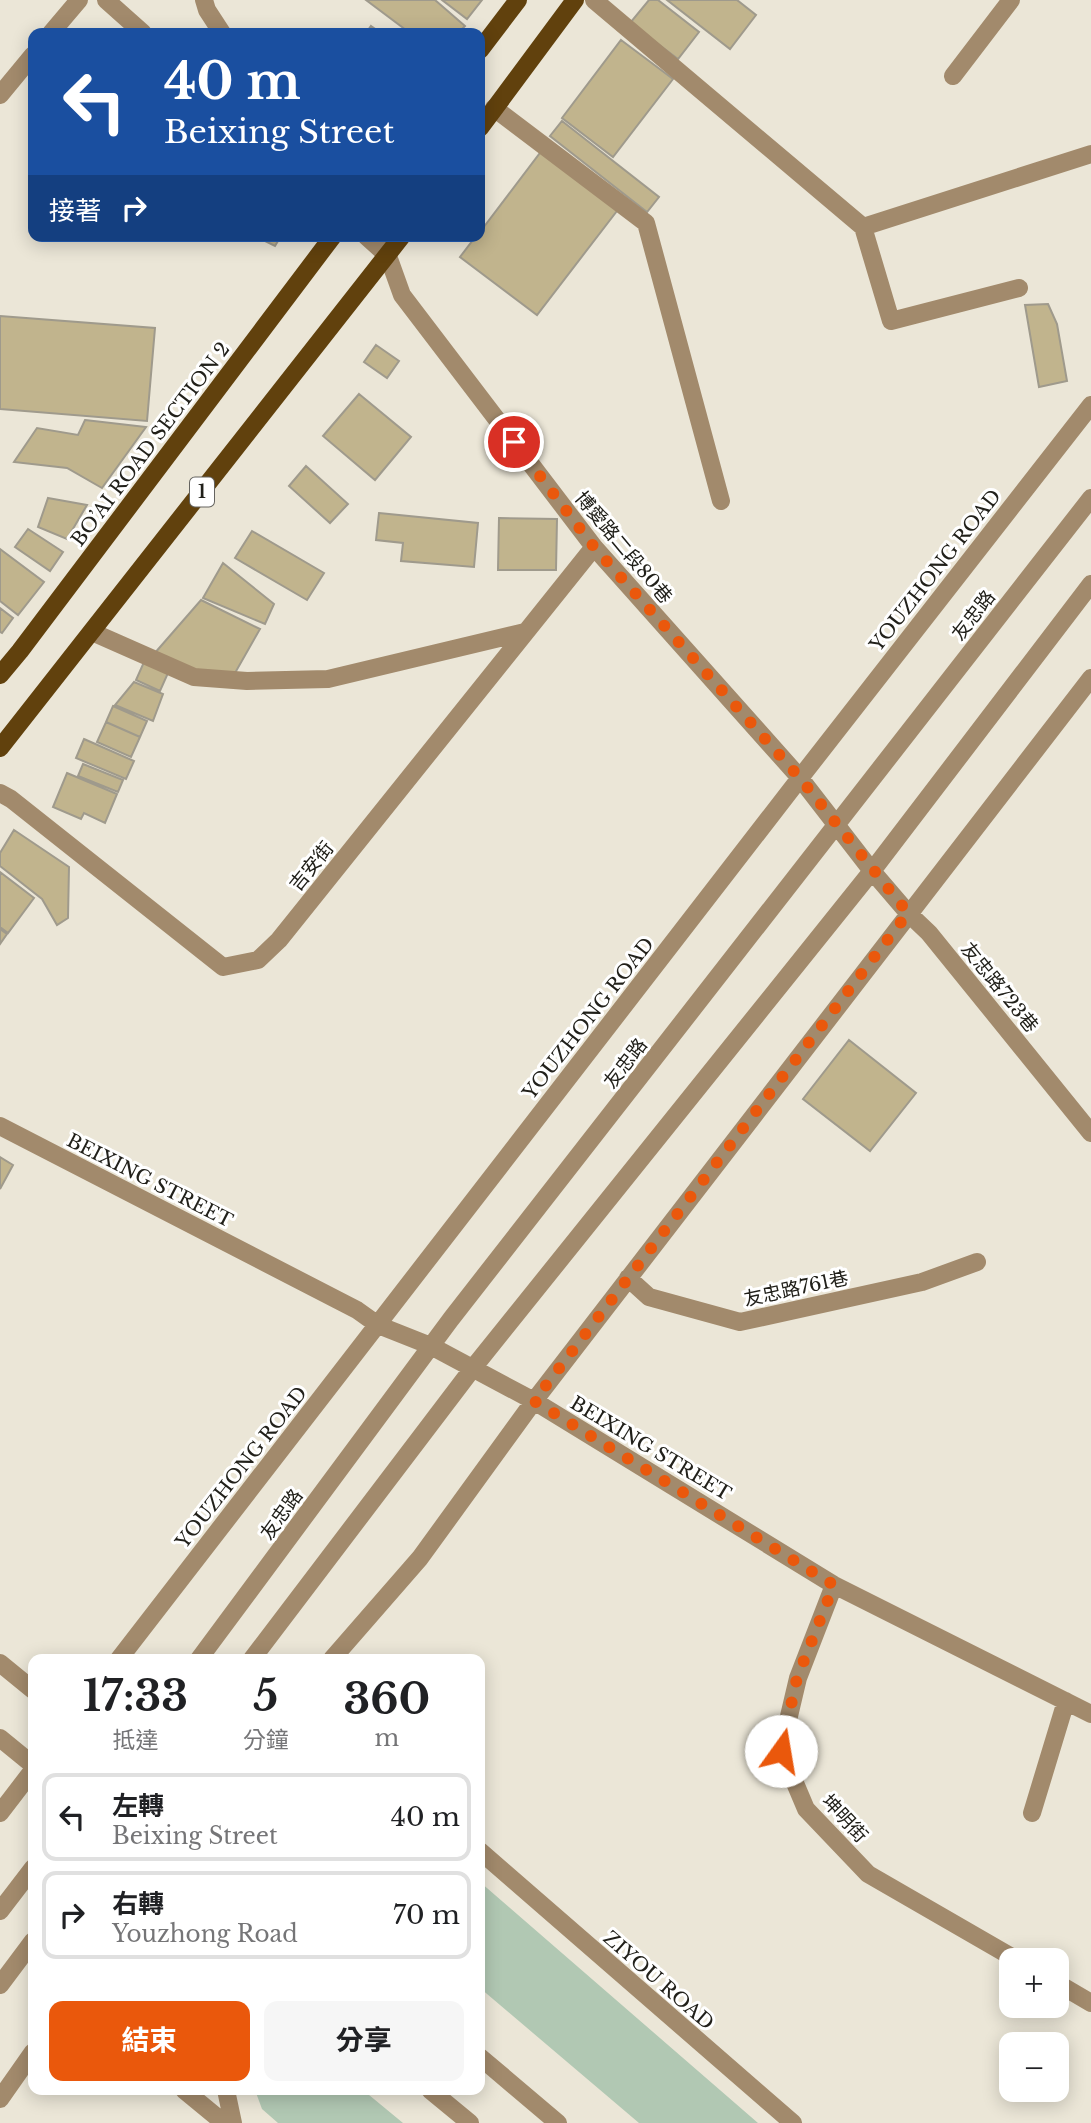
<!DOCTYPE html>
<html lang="zh-TW">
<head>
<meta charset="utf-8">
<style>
	:root { --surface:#fff; --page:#f6f6f6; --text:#202124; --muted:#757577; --line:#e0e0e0; --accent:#ea580c }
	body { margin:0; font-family:"Libre Baskerville","Noto Sans TC",serif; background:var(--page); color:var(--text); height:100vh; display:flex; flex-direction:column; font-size:26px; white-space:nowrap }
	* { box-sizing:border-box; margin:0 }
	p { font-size:23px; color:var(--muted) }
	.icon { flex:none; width:38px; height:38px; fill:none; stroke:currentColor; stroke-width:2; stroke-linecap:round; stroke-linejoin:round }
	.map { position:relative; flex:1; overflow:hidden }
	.drawer { position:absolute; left:28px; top:1654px; width:457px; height:441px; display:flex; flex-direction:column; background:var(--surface); border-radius:14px; box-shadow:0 4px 18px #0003 }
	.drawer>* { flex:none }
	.top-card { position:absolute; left:28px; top:28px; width:457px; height:214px; border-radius:14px; box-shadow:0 4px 18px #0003; background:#1a4fa0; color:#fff; overflow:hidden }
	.tools { position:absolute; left:999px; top:1948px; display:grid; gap:14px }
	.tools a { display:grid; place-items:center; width:70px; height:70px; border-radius:14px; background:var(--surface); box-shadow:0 4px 18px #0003; font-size:35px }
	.pin { position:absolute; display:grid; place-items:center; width:60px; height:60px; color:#fff; margin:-30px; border:4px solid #fff; border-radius:50%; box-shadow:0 2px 7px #0007 }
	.me { position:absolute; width:77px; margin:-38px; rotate:13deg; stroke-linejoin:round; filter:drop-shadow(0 0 5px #0008) }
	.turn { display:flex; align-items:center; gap:24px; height:147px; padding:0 21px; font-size:32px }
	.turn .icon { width:91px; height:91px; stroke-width:2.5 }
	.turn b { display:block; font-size:49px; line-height:60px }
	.then { display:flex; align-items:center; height:66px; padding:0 21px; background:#0003; gap:14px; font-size:26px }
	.eta { display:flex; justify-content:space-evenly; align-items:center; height:119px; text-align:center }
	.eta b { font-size:42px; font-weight:700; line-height:49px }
	.action { display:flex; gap:14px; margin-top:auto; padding:14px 21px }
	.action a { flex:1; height:80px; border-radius:14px; background:var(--accent); color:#fff; font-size:28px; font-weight:700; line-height:80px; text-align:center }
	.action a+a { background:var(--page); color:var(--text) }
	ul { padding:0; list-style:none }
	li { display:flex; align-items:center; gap:21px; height:88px; margin:0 14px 10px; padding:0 7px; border:4px solid var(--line); border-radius:14px }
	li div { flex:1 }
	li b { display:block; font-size:26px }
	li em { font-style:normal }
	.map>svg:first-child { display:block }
	.green { fill:#b1c8b3 }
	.building { fill:#c1b48d; stroke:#9f9a8c; stroke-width:2 }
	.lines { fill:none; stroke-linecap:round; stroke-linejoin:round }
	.minor { stroke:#a28a6c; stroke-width:18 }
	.major { stroke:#61410d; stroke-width:18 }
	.route { stroke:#ea580c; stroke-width:12; stroke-dasharray:0 21.6 }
	.labels { text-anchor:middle; stroke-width:6; stroke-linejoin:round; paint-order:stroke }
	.shield { fill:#fff; stroke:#64635f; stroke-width:2 }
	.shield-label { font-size:18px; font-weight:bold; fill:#21201a }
	.street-label { font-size:19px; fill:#21201a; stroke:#fff }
</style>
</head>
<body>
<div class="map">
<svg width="1091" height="2123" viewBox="0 0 1091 2123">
	<rect width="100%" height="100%" fill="#ebe6d7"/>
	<path class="green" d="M480,1882L758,2123H639L480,1988Z
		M255,2090H363L403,2123H278L262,2109Z"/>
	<path class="building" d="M366,0H435L465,26L458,33H410Z
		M442,0H482L467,19Z
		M649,0H658L699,32L678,59L630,23Z
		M667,0H737L756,15L730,49Z
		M371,26L381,33H366Z
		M621,40L673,79L613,157L562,118Z
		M562,121L659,197L647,212L550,136Z
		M543,149L620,207L537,315L460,257L476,236H480V232Z
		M255,236H281L275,246Z
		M1048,304L1057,324L1067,381L1039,387L1025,305Z
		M0,316L155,328L147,421L0,409Z
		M376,345L399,361L387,378L364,362Z
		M359,394L411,437L375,480L323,436Z
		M85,420L146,427L102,488L67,468L14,462L37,428L78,435Z
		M306,466L348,504L330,523L289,486Z
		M48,498L87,505L67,539L38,527Z
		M379,513L478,523L474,567L401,561L403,543L376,540Z
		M499,518L557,519L556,570H498Z
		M28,529L63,552L50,571L15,547Z
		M252,531L324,573L307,600L235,558Z
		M0,549L44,582L18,615L0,601Z
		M223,563L274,604L265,624L203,598Z
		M201,600L260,629L235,673L187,669L154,654Z
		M0,608L13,618L2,633L0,632Z
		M144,662L168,673L160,691L136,680Z
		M134,682L163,694L153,721L115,705Z
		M113,706L147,721L140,737L106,722Z
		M106,722L140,737L131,757L97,742Z
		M84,739L134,761L126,779L76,758Z
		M83,764L123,780L118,792L78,776Z
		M67,773L117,794L105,823L84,813L81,819L53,807Z
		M14,830L69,867L68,918L57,925L42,899L0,866V853Z
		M0,872L34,898L8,933L0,927Z
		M0,929L7,934L0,944Z
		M849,1040L916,1093L870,1151L803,1099Z
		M0,1157L13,1165L0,1189Z"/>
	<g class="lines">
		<path class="minor" d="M106,0L143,33
			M204,0L207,10L222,33
			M594,0L863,227L1091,154
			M51,33L79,0
			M953,76L1011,0
			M0,95L33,55
			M494,108L646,223L721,501
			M863,227L891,321L1019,288
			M366,236L388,256L402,295L594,547L800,778L872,871L908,913L929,933L1091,1133
			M92,632L194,677L247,681L328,679L525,632
			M0,793L11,799L223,967L258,960L279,940L594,547
			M0,1126L357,1310L378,1325L431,1346L534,1401L834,1585L1091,1714
			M628,1278L649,1297L740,1322L922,1282L977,1262
			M834,1585L798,1678L781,1750L806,1809L868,1874L1017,1960
			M119,1659L800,778L1091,405
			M199,1659L451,1319L1091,498
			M252,1659L473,1368L872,871L1091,584
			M332,1659L420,1558L534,1401L1091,678
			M0,1663L33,1690
			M0,1738L33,1765
			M0,1813L33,1770
			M1032,1813L1066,1701
			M480,1851L793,2123
			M0,1911L33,1868
			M1057,1983L1091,2003
			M0,1985L33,1941
			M480,2057L558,2123
			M184,2090L224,2123
			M226,2090L233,2123
			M430,2090L470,2123
			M0,2099L33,2052"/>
		<path class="major" d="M480,50L518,0
			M480,128L575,0
			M0,675L20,651L333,236
			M0,748L402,236"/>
	</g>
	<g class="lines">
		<path class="route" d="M514,442L594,547L800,778L908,913L534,1401L834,1585L797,1678L781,1751"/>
	</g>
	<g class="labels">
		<rect class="shield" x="190" y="477.5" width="24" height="29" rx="5"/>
		<g class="shield-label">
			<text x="202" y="498">1</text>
		</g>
		<g class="street-label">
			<text transform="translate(150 444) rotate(-53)" y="7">BO’AI ROAD SECTION 2</text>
			<text transform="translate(624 547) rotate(50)" y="7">博愛路二段80巷</text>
			<text transform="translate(935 570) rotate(-52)" y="7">YOUZHONG ROAD</text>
			<text transform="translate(973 615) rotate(-52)" y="7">友忠路</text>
			<text transform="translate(311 866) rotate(-51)" y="7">吉安街</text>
			<text transform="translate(1000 987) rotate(51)" y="7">友忠路723巷</text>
			<text transform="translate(588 1018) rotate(-52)" y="7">YOUZHONG ROAD</text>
			<text transform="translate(625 1063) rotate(-52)" y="7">友忠路</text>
			<text transform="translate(150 1180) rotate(27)" y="7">BEIXING STREET</text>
			<text transform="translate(796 1288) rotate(-12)" y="7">友忠路761巷</text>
			<text transform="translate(651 1448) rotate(31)" y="7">BEIXING STREET</text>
			<text transform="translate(241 1467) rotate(-52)" y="7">YOUZHONG ROAD</text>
			<text transform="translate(281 1514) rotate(-54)" y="7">友忠路</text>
			<text transform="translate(845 1818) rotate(47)" y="7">坤明街</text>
			<text transform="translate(659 1980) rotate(41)" y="7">ZIYOU ROAD</text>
		</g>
	</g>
</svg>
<div class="tools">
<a>+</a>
<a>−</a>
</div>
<div class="pin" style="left:514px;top:442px;background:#d93025"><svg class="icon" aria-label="arrive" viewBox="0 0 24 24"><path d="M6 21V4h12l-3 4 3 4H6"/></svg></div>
<svg class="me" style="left:781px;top:1751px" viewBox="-20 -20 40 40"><circle r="19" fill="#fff"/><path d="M0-13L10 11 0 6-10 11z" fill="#ea580c"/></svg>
<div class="top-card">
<div class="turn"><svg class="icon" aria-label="left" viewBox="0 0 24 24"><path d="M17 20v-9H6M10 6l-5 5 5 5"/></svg><div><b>40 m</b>Beixing Street</div></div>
<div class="then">接著<svg class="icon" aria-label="right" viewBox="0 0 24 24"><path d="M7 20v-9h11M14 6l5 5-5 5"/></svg></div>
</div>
<section class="drawer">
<div class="eta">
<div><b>17:33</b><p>抵達</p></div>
<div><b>5</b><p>分鐘</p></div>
<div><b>360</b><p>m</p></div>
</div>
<ul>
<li><svg class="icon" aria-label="left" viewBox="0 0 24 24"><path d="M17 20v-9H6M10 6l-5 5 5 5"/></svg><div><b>左轉</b><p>Beixing Street</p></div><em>40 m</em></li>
<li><svg class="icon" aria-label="right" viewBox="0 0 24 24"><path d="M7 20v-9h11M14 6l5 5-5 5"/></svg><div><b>右轉</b><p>Youzhong Road</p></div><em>70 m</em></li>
</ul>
<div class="action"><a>結束</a><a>分享</a></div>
</section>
</div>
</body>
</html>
